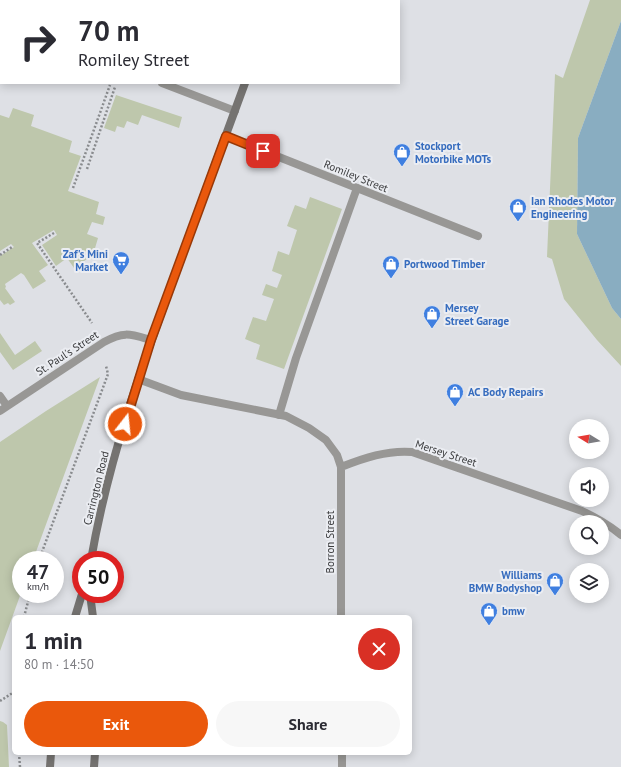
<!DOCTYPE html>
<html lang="en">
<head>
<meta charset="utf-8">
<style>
	:root { --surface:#fff; --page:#f7f7f7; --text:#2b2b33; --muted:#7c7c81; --accent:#ea580c }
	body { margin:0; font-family:"PT Sans",sans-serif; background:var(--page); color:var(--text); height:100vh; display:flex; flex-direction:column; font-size:15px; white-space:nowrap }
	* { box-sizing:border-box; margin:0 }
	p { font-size:13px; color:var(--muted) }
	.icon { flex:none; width:22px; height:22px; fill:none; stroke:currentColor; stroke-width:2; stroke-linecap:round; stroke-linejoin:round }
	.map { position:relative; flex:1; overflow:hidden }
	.drawer { position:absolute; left:12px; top:615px; width:400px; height:140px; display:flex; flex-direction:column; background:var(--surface); border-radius:6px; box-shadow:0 2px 10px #0003 }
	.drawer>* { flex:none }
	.top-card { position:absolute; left:0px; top:0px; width:400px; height:84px; box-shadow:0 2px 10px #0003; background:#fff; color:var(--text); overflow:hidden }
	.needle { width:26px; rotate:281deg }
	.fabs { position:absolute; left:569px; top:419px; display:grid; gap:8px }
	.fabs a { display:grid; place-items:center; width:40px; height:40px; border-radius:50%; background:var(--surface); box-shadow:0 2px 10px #0003; font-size:20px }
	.speed { position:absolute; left:12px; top:551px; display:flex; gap:8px; font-size:20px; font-weight:700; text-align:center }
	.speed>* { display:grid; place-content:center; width:52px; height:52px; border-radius:50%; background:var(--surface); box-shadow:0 2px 10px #0003; line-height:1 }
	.speed small { font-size:10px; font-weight:400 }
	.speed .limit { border:6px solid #d22; background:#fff; color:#111 }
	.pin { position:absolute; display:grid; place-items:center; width:34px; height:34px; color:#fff; margin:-17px; border-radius:8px; box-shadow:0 2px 6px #0006 }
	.me { position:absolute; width:44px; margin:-22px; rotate:16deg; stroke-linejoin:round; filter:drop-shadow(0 0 3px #0008) }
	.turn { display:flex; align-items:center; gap:14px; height:84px; padding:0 12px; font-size:18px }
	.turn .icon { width:52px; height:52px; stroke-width:2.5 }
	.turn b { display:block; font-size:28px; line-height:34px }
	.round { display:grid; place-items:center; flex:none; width:42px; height:42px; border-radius:21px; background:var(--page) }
	.overview { display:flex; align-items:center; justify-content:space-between; height:68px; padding:0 12px }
	h1 { font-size:24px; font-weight:700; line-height:30px }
	.cta { display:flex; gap:8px; margin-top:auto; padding:8px 12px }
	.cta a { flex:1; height:46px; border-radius:24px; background:var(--accent); color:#fff; font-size:16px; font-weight:700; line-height:46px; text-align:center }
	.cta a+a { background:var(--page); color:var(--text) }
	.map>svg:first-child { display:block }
	.green { fill:#bec7ac }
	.water { fill:#89adc1 }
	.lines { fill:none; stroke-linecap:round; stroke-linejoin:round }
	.path { stroke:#898b8e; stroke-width:2.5; stroke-dasharray:2 2; stroke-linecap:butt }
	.service { stroke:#989795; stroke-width:8 }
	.minor { stroke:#989795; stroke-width:8 }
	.secondary { stroke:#757371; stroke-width:8 }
	.route-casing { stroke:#983908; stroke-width:10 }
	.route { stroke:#ea580c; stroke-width:7 }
	.labels { text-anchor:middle; stroke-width:4; stroke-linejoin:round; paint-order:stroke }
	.shop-label { font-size:11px; font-weight:bold; fill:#366cbe; stroke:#ebedf2; text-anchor:start }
	.street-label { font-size:11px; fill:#3a3b3d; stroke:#ebedf2 }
</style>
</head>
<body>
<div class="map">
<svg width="621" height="767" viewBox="0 0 621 767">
	<rect width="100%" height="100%" fill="#dee0e5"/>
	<path class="green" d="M590,0H621V21L578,138L577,234L612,308L621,319V366L597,340L564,299L552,259L547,257L555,74L563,78Z
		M116,95L182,117L179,128L142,115L138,125L127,121L124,128L117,126L115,132L104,128Z
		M13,108L34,115L31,126L72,141L69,152L81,156L68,191L99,202L96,214L105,217L103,225L92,222L87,234L98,238L93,255L74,268L67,258L56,266L42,245L57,235L54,230L32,243L48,265L39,271L46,281L33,289L24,275L21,273L5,284L6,287L5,288L15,302L10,305L8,303L4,305L0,300V256L14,247L11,244L0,251V115L9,118Z
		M310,197L342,209L284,369L256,359L260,345L245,339L253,317L266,321L274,299L262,295L266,284L277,288L282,275L272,271L278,251L289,255L297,230L287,226L295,205L306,209Z
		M0,333L15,355L35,341L42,351L13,370L0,352Z
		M100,377L33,560H21V593L0,651V442L46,411Z
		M0,721L3,722L7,725L9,767H0Z"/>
	<path class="water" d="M621,21V319L612,308L577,234L578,138Z"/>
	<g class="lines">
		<path class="path" d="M199,0L202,1
			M0,60L1,59
			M87,169L115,87
			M73,188L110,85
			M54,233L37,243L92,323
			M0,255L12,247
			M39,560L108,374L106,366
			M24,617L30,594
			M0,701L14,692
			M19,753L20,767"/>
		<path class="service" d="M279,415L296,358L357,188"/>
		<path class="minor" d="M8,0V1
			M162,83L235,111
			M226,136L478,236
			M138,379L181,395L286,416L309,428L326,440L337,455L341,467V617
			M0,396L7,406
			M0,411L104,342C124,331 130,334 151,340
			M341,467C364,458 387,450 412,452L582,511C597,518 609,525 621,535
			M342,753V767"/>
		<path class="secondary" d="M275,1V0
			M91,560C108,461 142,365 177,270C199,208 222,145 245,83
			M90,594L93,617
			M75,617L82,594
			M50,767L51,753
			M94,767L95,753"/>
	</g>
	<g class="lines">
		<g class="route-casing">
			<path id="route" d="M125,424L151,340L226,136L263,151"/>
		</g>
		<use href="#route" class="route"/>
	</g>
	<defs>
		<g id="shop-pin" transform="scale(0.9)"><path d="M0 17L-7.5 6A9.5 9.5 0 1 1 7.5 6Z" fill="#3f7fe0" stroke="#ebedf2"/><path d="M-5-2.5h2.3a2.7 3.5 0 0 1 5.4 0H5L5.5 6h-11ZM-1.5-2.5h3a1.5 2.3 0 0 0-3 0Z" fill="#fff"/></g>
		<g id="supermarket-pin" transform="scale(0.9)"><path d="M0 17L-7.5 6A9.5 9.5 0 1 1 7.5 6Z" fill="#3f7fe0" stroke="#ebedf2"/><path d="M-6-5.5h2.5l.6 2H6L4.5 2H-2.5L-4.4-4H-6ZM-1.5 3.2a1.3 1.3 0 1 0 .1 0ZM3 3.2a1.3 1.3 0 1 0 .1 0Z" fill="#fff"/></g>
	</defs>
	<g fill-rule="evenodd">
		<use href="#shop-pin" x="402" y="152"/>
		<use href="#shop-pin" x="518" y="207"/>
		<use href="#supermarket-pin" x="121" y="260"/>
		<use href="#shop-pin" x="391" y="264"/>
		<use href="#shop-pin" x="432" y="314"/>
		<use href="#shop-pin" x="455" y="392"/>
		<use href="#shop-pin" x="555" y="581"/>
		<use href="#shop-pin" x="489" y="611"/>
	</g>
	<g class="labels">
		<g class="shop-label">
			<text x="415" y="150">Stockport<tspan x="415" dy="13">Motorbike MOTs</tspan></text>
			<text x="531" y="205">Ian Rhodes Motor<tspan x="531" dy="13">Engineering</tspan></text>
			<text x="108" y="258" text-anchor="end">Zaf's Mini<tspan x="108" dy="13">Market</tspan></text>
			<text x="404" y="268">Portwood Timber</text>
			<text x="445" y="312">Mersey<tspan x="445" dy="13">Street Garage</tspan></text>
			<text x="468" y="396">AC Body Repairs</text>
			<text x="542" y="579" text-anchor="end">Williams<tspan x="542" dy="13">BMW Bodyshop</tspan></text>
			<text x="502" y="615">bmw</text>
		</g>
		<g class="street-label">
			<text transform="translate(356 176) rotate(22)" y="4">Romiley Street</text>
			<text transform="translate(67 353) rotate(-33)" y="4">St. Paul's Street</text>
			<text transform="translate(446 453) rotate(18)" y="4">Mersey Street</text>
			<text transform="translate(96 488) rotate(-76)" y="4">Carrington Road</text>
			<text transform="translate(330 542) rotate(-90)" y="4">Borron Street</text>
		</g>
	</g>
</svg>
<div class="fabs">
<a><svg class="needle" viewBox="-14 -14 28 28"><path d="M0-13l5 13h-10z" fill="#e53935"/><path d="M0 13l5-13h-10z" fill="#7c7c81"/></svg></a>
<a><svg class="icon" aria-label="sound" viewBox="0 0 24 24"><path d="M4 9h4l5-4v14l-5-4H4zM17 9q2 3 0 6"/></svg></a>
<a><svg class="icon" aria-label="search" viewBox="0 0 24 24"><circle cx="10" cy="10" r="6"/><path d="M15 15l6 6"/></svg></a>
<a><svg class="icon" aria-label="layers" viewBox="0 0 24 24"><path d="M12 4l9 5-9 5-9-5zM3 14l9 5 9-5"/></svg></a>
</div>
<div class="speed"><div>47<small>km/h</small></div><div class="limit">50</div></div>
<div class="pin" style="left:263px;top:151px;background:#d93025"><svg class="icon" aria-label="arrive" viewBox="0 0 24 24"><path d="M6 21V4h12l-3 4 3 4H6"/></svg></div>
<svg class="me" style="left:125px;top:424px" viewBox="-20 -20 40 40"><circle r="17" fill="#ea580c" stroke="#fff" stroke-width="3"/><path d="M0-11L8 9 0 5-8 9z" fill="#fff"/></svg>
<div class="top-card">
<div class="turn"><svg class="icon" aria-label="right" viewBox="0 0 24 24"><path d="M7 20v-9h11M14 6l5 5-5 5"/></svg><div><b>70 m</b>Romiley Street</div></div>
</div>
<section class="drawer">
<div class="overview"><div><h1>1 min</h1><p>80 m · 14:50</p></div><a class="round" style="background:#d93025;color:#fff"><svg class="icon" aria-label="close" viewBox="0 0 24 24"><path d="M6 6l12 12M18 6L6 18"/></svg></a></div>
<div class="cta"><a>Exit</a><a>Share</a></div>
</section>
</div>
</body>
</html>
